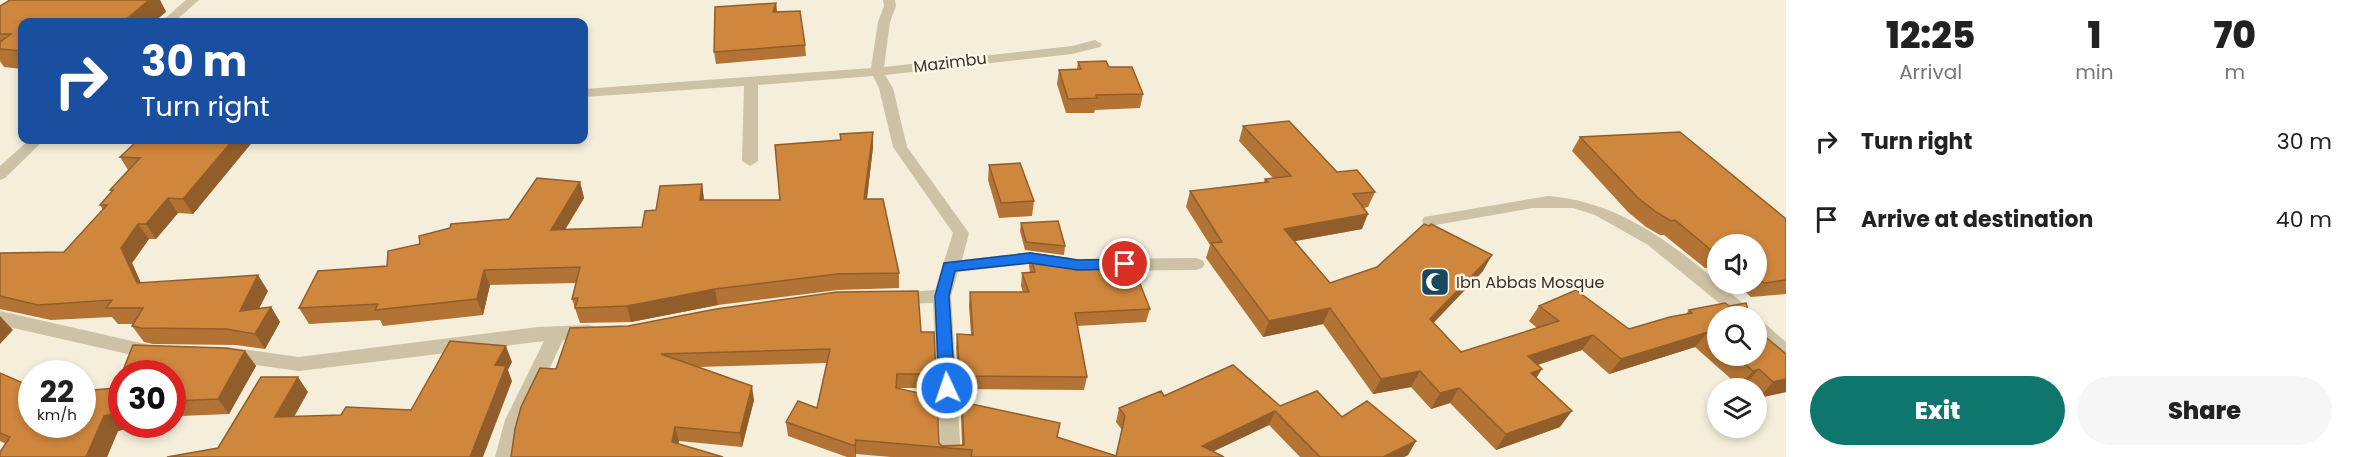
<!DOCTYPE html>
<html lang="en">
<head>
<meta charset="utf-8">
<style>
	:root { --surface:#fff; --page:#f6f6f6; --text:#222; --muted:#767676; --accent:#0f766e }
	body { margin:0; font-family:Poppins,sans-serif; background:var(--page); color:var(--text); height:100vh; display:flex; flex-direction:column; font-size:22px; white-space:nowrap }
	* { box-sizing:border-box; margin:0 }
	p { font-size:20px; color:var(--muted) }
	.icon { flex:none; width:33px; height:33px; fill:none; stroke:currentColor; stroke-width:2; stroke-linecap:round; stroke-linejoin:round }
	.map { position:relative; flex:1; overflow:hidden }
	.sheet { display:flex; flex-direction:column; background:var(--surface); width:570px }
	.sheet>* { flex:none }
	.guide { position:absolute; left:18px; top:18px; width:570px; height:126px; border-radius:12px; box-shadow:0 3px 9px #0003; background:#1a4fa0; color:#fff; overflow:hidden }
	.buttons { position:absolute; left:1707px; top:234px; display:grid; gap:12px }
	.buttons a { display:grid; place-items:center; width:60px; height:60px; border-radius:50%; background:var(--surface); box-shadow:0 3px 9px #0003; font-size:30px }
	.speed { position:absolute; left:18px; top:360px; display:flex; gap:12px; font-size:30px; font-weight:700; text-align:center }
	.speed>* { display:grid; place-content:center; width:78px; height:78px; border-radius:50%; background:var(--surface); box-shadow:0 3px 9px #0003; line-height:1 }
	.speed small { font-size:15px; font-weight:400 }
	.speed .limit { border:9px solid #d22; background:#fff; color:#111 }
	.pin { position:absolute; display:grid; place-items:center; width:51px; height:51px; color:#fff; margin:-26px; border:3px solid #fff; border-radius:50%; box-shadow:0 2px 6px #0007 }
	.me { position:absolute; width:66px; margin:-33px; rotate:357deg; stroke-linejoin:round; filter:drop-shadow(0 0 4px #0008) }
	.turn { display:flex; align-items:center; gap:21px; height:126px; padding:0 24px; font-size:27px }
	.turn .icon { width:78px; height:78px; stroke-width:2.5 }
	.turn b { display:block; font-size:42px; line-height:51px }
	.eta { display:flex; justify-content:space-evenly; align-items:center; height:102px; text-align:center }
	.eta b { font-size:36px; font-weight:800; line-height:42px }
	.action { display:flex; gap:12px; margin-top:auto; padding:12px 24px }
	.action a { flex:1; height:69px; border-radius:36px; background:var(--accent); color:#fff; font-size:24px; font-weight:800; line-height:69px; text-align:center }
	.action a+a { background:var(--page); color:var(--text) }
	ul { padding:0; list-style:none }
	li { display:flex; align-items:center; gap:18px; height:78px; padding:0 24px }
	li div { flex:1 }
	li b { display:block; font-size:22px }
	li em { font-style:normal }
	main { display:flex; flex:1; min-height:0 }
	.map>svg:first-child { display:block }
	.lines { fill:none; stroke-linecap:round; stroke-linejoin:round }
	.minor { fill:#cdc2a5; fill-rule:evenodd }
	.wall { fill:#b27334 }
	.shaded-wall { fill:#915e2b }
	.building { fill:#cf863d; stroke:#915e2b; stroke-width:1.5 }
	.route { fill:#1a73e8; stroke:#114b97; stroke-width:1.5 }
	.labels { text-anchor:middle; stroke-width:5; stroke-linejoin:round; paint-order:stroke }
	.street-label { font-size:16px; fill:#383127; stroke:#fbf7e7 }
	.poi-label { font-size:16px; fill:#383127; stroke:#fbf7e7; text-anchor:start }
</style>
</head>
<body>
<main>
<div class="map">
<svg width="1786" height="457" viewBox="0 0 1786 457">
	<rect width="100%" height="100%" fill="#f4eeda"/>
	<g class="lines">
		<path class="minor" d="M186,0H199L174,22H161Z
			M883,0H895L896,6L890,22L884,67L1072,46L1095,40L1102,44L1100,47L1072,54L885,75L893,88L907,147L969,233L962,260L1030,252L1078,259L1196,258L1202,260L1205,264L1202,268L1196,270L1078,271L1030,264L958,272L951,296L961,457H941L933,303L897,304L891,303L888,298L891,293L935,290L953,233L893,147L879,88L873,76L758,85V161L750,166L742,161L744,86L584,97V89L871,68L878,22L884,6Z
			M29,140H44L5,178L0,180V166Z
			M1548,196C1631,202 1693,261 1752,311L1755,316H1735L1648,245L1595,215L1573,208H1533L1430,226L1424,225L1422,221L1424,217L1430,216Z
			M0,311L154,346L161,348L163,353L161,358L154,360L0,325Z
			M1756,319L1762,321L1786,342V360L1779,358L1756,337Z
			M589,325L596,327L598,332L596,337L563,340L525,420L515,457H495L505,420L544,341L299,371L228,361L221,359L219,354L221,349L228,347L299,357L538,327Z"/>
	</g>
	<path class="wall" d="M10,0H160L166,12L22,22V69L4,67L0,61V6Z
		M776,3L777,12L805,45L806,56L716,64L714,52Z
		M1078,62L1109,67L1143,94L1140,108L1095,110L1094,113H1066L1057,84L1059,70L1077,69Z
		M1243,126L1337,172L1375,192L1368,207L1364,208L1362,229L1295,241L1330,283L1483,271L1433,323L1461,352L1537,328L1529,321L1539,306L1629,329L1686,314L1689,310L1718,316V356H1756L1786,354V392L1759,398L1756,395V388H1749L1745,385L1739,386L1695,347L1609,374L1582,350L1538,365L1537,378L1560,427L1496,450L1450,403L1431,409L1411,387L1373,394L1323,324L1263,337L1206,258L1210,245L1186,207L1190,191L1264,182L1265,179L1273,178L1239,141Z
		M1580,137L1786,219V294L1751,297L1736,284H1756V244H1718V267L1705,268L1664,235H1660L1646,227L1628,212L1572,151Z
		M254,140L193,214L178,213L156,239H149L132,263L141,283L268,291L259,308L271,307L280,322L265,349L236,345L153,344L144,342L132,326L133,324H118L112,317L51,320L0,309V253L64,252L103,210L100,205L112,192L110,190L128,170L120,157Z
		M873,147L867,199L899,273V288L838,290L718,305L631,322L580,323L572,299L576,283L490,285L483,315L383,326L380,320L309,324L299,308L387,266L420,244L509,219L580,182L584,198L565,229L642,227L656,210L702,184L704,200H780Z
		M989,165L1034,201L1032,216L999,218L988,180Z
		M1021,223L1065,246L1064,255L1025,250L1020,231Z
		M1030,253L1072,262L1081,269L1150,309L1146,322L1077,326L1087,377L1084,390L959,389L956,347L957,334L971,335L969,305L970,292H1023L1021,286L1022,273L1030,272L1029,266Z
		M570,328L921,332L936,374L935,388H897L942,446L962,445L961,416L962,402L1057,437L1116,456L1122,430L1116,422L1119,408L1164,396L1280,406L1342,417L1416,441L1408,455L1404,457H1300L1269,425L1213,451L1224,457H891L856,454V457H847L788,436L786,422L817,408L827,363L698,367L754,400L742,447L679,441L678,444L511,457L556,369Z
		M133,345L225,348L245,351L256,366L229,414L180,416L172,418V374H122V424H145L118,431L107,457H0V452L6,444L0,441V373L32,387V424H82V391L116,388Z"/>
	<path class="shaded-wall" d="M149,0H160L166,12L154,22H123Z
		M776,3L777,14L773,12Z
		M873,132V147L865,214L864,199Z
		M233,140H254L193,214L183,199Z
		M580,182L584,198L556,245L551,230Z
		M702,184L704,200H700Z
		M168,198L178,213L156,239L146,224Z
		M1368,214L1362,229L1279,244L1284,229Z
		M138,224L149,239L132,263L148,299L137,283L121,248Z
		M1492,255L1483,271L1422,335L1430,319Z
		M484,270L490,285L483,315L477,299Z
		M258,275L268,291L250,326L240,311Z
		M715,289L718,305L631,322L627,306Z
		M271,307L280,322L265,349L255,334Z
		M1330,308L1323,324L1263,337L1269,321Z
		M0,316L13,330L0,344Z
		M1708,332L1695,347L1609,374L1621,359Z
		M1593,335L1582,350L1518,371L1528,356Z
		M506,346L512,362L508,370L512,381L483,457H470L495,365Z
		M245,351L256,366L229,414L218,399Z
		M1542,369L1532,385L1531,373Z
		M1759,369L1745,385L1739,386L1753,371Z
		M1420,371L1411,387L1373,394L1381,379Z
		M298,377L308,392L285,433L275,417Z
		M1786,379V392L1759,398L1773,382Z
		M752,386L754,400L742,447L740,433Z
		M1459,388L1450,403L1431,409L1440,393Z
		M172,407L180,416L172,418Z
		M1275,411L1269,425L1202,457V446Z
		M1572,411L1560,427L1496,450L1506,434Z
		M122,412V424H145L118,431L107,457H86L104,416Z
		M675,427L679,441L676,456L672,442Z
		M856,440V454L855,457V446Z
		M1416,441L1408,455L1404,457H1383Z"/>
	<path class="building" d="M10,0H149L123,22H22V51L0,49V42L11,34H0V6Z
		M776,3L773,12L800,11L805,45L714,52L715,7Z
		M1106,61L1109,67H1132L1143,94L1096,95L1097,98L1068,99L1059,70L1081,69L1078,62Z
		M1289,121L1337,172L1357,170L1375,192L1353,194L1368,214L1284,229L1330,283L1377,267L1424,224L1429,226L1431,224L1492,255L1430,319L1461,352L1559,321L1539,306L1576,290L1629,329L1670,317L1692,313L1689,310L1725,303L1729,306L1746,303L1750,316H1718V340L1708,332L1621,359L1593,335L1528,356L1542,369L1531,373L1572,411L1506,434L1459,388L1440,393L1420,371L1381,379L1330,308L1269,321L1211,243L1222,242L1190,191L1268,182L1265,179L1291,176L1243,126Z
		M873,132L864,199H883L899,273L837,274L715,289L627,306L575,308L578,298L572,299L580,267L484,270L477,299L375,310L378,304L299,308L318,271L387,266L388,251L420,244L419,236L450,228L451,224L509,219L537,178L580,182L551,230L642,227L645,211L656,210L660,186L702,184L700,200H780L775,145L841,140L840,134Z
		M1680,132L1786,219V280L1764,283L1756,276V244H1718V253L1716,254L1675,220L1671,221L1656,212L1638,198L1580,137Z
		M138,140H233L183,199L168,198L146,224H138L121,248L137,283L258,275L240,311L271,307L255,334L226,329L141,328L132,326L143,308H106L112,300L38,305L0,296V253L64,252L107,205H100L113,190H110L140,158L120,157Z
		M1020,163L1034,201L1001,203L989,165Z
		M1058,221L1065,246L1026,242L1021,223Z
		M1030,253L1071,259L1072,262H1079L1081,269L1133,266L1150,309L1075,313L1087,377L960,376L957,334L973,335L970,292H1029L1022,273L1035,272Z
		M918,291L921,332H934L936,374H897L896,388L937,397L939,443L942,446L964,445L962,402L1060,423L1057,437L1116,456L1125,416L1119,408L1161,391L1164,396L1233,365L1280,406L1317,391L1342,417L1367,401L1416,441L1383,457H1320L1275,411L1202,446L1224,457H971L972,450L856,440L855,446L786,422L798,401L817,408L830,349L661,354L752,386L740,433L675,427L672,442L723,457H511L515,429L521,407L540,368L556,369L570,328L628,326L716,309L837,292Z
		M1756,329L1786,354V379L1773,382L1759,369L1753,371L1736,356H1756Z
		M450,341L506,346L495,365L506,366L470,457H167L218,448L261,377H298L275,417L341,415L346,407L411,410Z
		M133,345L225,348L245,351L218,399L172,401V374H122V412L104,416L86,457H0V452L10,437L0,433V373L32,387V424H82V391L116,388Z"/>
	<path class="route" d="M1030,253L1078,260L1125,259L1132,264L1125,269L1078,270L1030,263L955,271L949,296L955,388L953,393L947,394L941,393L939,388L935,296L944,263Z"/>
	<defs>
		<g id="mosque-square" transform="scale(1.5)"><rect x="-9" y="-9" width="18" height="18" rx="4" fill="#19475d" stroke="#fbf7e7"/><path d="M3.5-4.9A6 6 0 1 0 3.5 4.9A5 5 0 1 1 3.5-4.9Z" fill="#fff"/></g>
	</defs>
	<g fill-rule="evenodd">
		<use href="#mosque-square" x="1435" y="282"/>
	</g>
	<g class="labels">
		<g class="street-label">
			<text transform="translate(950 62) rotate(-7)" y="6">Mazimbu</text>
		</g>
		<g class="poi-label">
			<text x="1456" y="288">Ibn Abbas Mosque</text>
		</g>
	</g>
</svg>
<div class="buttons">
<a><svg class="icon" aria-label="sound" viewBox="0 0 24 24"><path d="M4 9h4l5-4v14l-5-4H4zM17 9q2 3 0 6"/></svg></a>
<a><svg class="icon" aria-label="search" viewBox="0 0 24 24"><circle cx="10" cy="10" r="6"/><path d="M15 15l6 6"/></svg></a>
<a><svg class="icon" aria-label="layers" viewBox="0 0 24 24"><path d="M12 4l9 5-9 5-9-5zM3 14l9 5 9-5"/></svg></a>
</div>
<div class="speed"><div>22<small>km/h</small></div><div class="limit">30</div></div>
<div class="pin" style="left:1125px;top:264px;background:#d93025"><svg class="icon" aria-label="arrive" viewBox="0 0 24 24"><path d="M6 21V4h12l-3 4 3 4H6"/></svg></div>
<svg class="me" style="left:947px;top:388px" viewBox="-20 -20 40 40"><circle r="17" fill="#1a73e8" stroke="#fff" stroke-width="3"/><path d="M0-11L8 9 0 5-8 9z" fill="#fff"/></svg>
<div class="guide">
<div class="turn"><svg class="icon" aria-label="right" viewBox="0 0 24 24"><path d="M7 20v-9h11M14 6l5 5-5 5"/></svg><div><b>30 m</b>Turn right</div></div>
</div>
</div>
<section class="sheet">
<div class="eta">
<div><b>12:25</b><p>Arrival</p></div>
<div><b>1</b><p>min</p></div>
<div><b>70</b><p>m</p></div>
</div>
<ul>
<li><svg class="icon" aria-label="right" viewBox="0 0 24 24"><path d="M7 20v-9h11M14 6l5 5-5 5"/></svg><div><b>Turn right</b></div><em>30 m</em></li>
<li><svg class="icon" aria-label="arrive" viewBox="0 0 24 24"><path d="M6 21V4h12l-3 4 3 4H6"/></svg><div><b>Arrive at destination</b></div><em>40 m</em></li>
</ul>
<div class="action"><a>Exit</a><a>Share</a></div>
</section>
</main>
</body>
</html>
